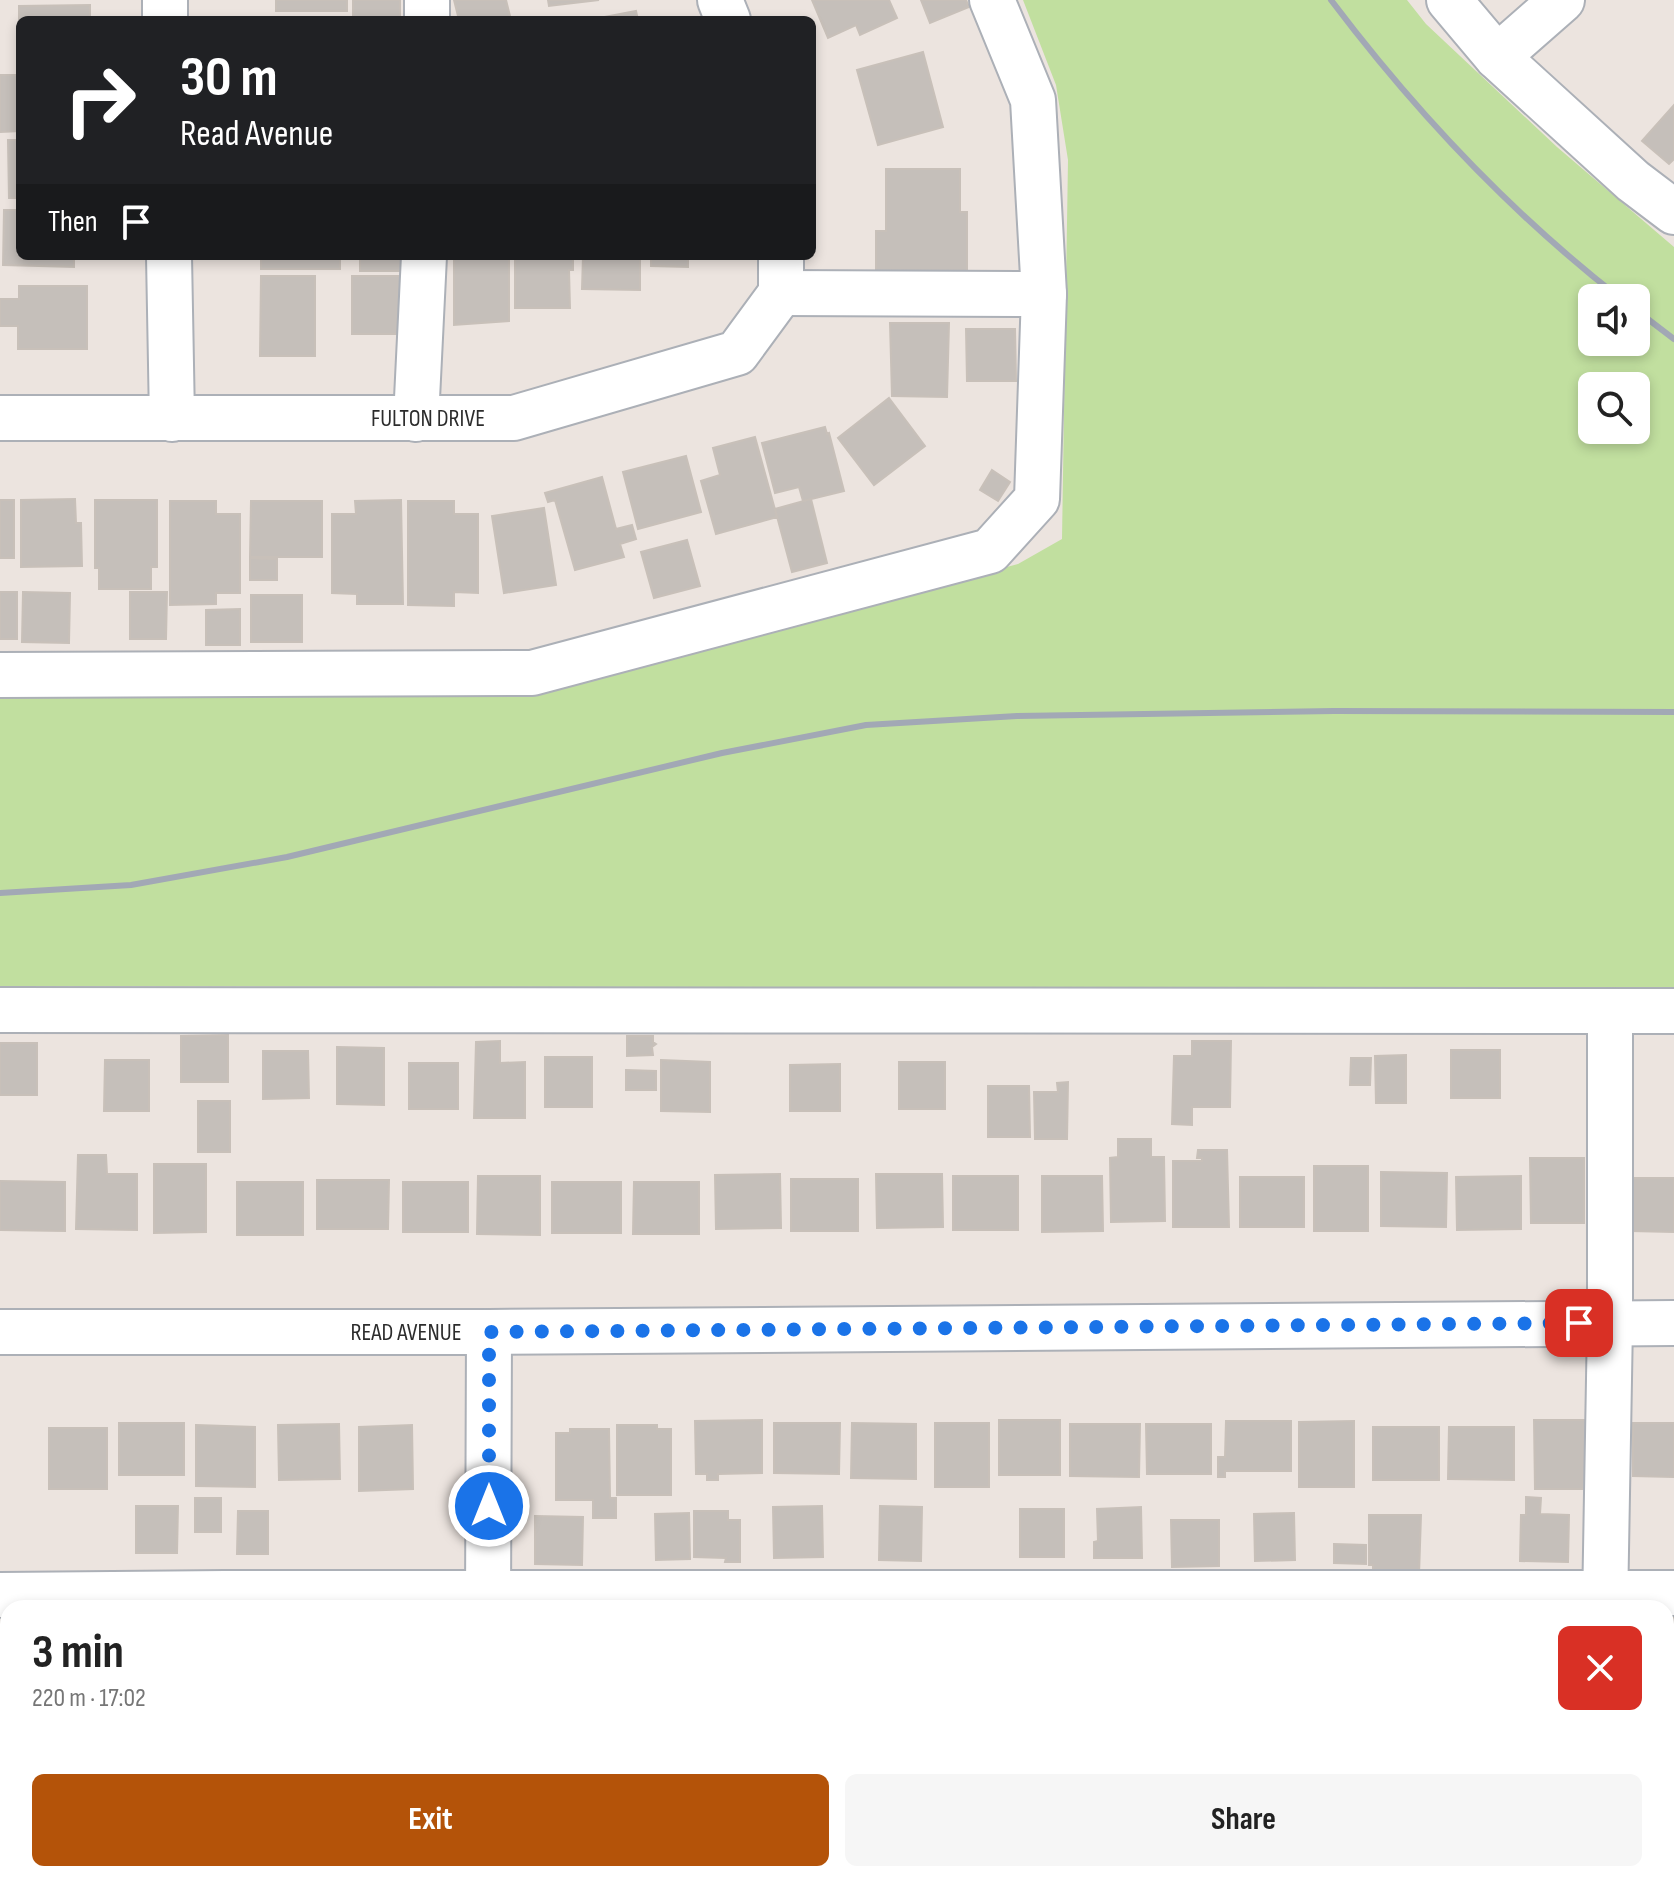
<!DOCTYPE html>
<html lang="en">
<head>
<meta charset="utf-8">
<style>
	:root { --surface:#fff; --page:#f6f6f6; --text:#222; --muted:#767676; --accent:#b45309 }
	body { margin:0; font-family:"Sofia Sans Condensed",sans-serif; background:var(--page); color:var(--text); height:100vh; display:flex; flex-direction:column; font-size:30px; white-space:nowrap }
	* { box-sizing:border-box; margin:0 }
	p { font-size:26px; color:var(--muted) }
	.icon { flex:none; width:44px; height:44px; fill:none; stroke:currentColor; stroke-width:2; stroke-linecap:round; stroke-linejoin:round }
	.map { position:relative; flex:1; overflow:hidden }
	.side { position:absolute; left:0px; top:1600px; width:1674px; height:282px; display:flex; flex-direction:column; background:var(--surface); border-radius:24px 24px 0 0; box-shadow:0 4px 12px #0003 }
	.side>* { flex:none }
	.hud { position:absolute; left:16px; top:16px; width:800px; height:244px; border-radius:12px; box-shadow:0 4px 12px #0003; background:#202124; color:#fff; overflow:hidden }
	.tools { position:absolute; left:1578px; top:284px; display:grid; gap:16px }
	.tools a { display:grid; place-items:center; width:72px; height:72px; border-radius:12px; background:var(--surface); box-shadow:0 4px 12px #0003; font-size:40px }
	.pin { position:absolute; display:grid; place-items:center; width:68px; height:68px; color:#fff; margin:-34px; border-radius:16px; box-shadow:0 4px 12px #0006 }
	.me { position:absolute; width:88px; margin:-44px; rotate:0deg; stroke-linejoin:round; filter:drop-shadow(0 0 6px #0008) }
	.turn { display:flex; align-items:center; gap:28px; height:168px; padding:0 32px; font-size:36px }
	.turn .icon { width:104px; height:104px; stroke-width:2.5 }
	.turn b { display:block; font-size:56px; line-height:68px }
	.then { display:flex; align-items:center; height:76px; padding:0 32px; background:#0003; gap:16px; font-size:30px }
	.round { display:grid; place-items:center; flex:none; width:84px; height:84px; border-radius:12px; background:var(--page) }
	.summary { display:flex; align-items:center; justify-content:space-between; height:136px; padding:0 32px }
	h1 { font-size:48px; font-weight:700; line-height:60px }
	.action { display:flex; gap:16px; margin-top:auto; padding:16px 32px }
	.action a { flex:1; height:92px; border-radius:12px; background:var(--accent); color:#fff; font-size:32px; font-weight:700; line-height:92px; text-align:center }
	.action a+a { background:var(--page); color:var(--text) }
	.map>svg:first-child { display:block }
	.green { fill:#c1df9f; fill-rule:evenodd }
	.building { fill:#c5bfba; stroke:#c8c0b9; stroke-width:2 }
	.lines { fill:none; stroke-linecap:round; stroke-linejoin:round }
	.minor-casing { stroke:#acb0b7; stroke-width:48 }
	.minor { stroke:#fff; stroke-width:44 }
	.rail { stroke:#a2a8b5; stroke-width:6 }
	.route { stroke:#1a73e8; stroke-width:14; stroke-dasharray:0 25.2 }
	.labels { text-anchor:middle; stroke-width:6; stroke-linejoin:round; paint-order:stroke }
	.street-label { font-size:24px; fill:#2c2c2c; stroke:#fff }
</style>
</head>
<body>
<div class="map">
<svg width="1674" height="1881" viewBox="0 0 1674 1881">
	<rect width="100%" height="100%" fill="#ece4df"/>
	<path class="green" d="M1023,0H1407L1426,24L1557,147L1674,247V989L0,986V693L557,688L1018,564L1062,539L1068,160L1056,85ZM1592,298H1636V342H1592ZM1592,386H1636V430H1592Z"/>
	<path class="building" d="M276,0H347V11H276Z
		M353,0H400V17H353Z
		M454,0H506L511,20H459Z
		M548,0H599L549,6Z
		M812,0H889L897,18L860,35L856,25L828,38Z
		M921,0H966L969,7L930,23Z
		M90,5V20H20L19,63V6Z
		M636,11L638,20H589Z
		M923,52L943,127L878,145L857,70Z
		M0,75H20V131L0,132Z
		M1674,105V159L1669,164L1642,141Z
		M8,140H20V198H9Z
		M886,169H960V212H967V271H876V231H886Z
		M4,210H20V256H74V267L3,265Z
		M261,256H340V269H261Z
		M360,256H402L401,271H360Z
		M454,256H509V321L454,325Z
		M515,256H573V270H569L570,308H515Z
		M583,256H640V290L582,289Z
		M651,256H688V267L651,266Z
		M261,276H315V356H260Z
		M352,276H407L406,334H352Z
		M19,286H87V349H18V326H0V299H19Z
		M890,323H949L947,397L892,396Z
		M966,329H1015L1016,381H967Z
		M889,398L925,446L874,485L838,438Z
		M825,427L827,434L829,433L844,491L803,501L799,487L775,493L762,443Z
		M755,437L777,517L716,534L701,481L720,475L713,448Z
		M686,456L701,512L638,529L623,472Z
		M992,470L1010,482L998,501L980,490Z
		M602,477L616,529L632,525L636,539L620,544L624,557L575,570L555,500L548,502L545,493Z
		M75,499L76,523H81L82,566L21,567V500Z
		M811,499L827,563L792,572L775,509Z
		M0,500H14V558H0Z
		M95,500H157V567H151V589H99V568H95Z
		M401,500L403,604H357V594L332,593V514H356L355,501Z
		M170,501H216V514H240V593H216V604L170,605Z
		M251,501H322V557H250Z
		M408,501H454V514H478V593L454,592V606L408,605Z
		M544,508L556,585L504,593L492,516Z
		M687,540L700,586L654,598L641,552Z
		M250,558L277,559V580H250Z
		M0,592H17V639H0Z
		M23,592L70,593L69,643L22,642Z
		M130,592H167L166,639H130Z
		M251,595H302V642H251Z
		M240,609V645H206V610Z
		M228,1035V1082H181V1036Z
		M627,1036H653V1042L656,1044L652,1047L653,1055L627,1056Z
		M500,1041V1063L525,1062V1118H474L476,1042Z
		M1192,1041H1231L1230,1107H1192V1125L1172,1124L1174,1056H1192Z
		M0,1043H37V1095H0Z
		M337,1047L384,1048V1105L337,1104Z
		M1451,1050H1500V1098H1451Z
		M263,1051H308L309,1098L263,1099Z
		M1406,1055V1103H1376L1375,1056Z
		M545,1057H592V1107H545Z
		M1351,1058H1371L1370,1085H1350Z
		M105,1060H149V1111H104Z
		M661,1060L710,1062V1112L661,1111Z
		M899,1062H945V1109H899Z
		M409,1063H458V1109H409Z
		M840,1064V1111H790V1065Z
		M626,1070L656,1071V1090H626Z
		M1068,1082L1067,1139H1035L1034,1092H1058L1057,1083Z
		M988,1086H1029L1030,1137H988Z
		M198,1101H230V1152H198Z
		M1118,1139H1151V1157H1164L1165,1221L1111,1222L1110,1158L1118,1157Z
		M1198,1150H1227L1229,1227H1173V1161H1202V1158H1197Z
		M78,1155H106L107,1174H137V1230L76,1229Z
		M1530,1158H1584V1223H1531Z
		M154,1164H206V1232L154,1233Z
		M1314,1166H1368V1231H1314Z
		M1381,1172L1447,1173L1446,1227L1381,1226Z
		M780,1174L781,1228L716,1229L715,1175Z
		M876,1174H942L943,1227L877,1228Z
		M478,1176H540V1235L477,1234Z
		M953,1176H1018V1230H953Z
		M1042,1176H1102L1103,1231L1042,1232Z
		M1521,1176V1229L1457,1230L1456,1177Z
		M1240,1177H1304V1227H1240Z
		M1630,1178H1674V1232L1631,1231Z
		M791,1179H858V1231H791Z
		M317,1180H389L388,1229H317Z
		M0,1181L65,1182V1231L0,1230Z
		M237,1182H303V1235H237Z
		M403,1182H468V1232H403Z
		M552,1182H621V1233H552Z
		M634,1182H699V1234H633Z
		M762,1420V1473L718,1474V1480H707V1474H696L695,1421Z
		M999,1420H1060V1475H999Z
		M1534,1420H1588L1589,1489H1535Z
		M1226,1421H1291V1471H1225V1477H1218V1457H1225Z
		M1354,1421V1487H1299V1422Z
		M119,1423H184V1475H119Z
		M774,1423H840L839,1474L774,1473Z
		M852,1423L916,1424V1479L851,1478Z
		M935,1423H989V1487H935Z
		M1633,1423H1674V1477L1633,1476Z
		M339,1424L340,1479L279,1480L278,1425Z
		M1070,1424H1140L1139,1477L1070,1476Z
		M1146,1424H1211V1474H1147Z
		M196,1425L255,1427V1487L196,1486Z
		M412,1425L413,1489L359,1491V1427Z
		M617,1425H657V1429H671V1495H617Z
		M1373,1427H1439V1480H1373Z
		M1449,1427H1514V1480L1448,1479Z
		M49,1428H107V1489H49Z
		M570,1429H609L610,1498H616V1518H593V1500H556V1433H570Z
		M1526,1497L1541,1498L1540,1514L1569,1515L1568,1562L1520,1561L1521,1515H1526Z
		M195,1498H221V1532H195Z
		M136,1506H178L177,1553H136Z
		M822,1506L823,1557L774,1558L773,1507Z
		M880,1506L922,1507L921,1561L879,1560Z
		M1141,1507L1142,1558H1094V1542L1098,1541L1097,1509Z
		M1020,1509H1064V1557H1020Z
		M238,1511H268V1554H237Z
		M694,1511H728V1520H740V1562H725L726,1558L694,1557Z
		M689,1513L690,1559L656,1560L655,1514Z
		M1294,1513L1295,1560L1255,1561L1254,1514Z
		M1369,1515H1421L1419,1575H1373V1565H1369Z
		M535,1516L583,1517L582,1565L535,1564Z
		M1171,1520H1219V1566L1172,1567Z
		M1334,1544L1366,1545V1564L1334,1563Z
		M1674,1604V1652H1666V1608Z
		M1666,1698H1674V1753H1666Z
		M65,1874H117V1876H65Z
		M132,1874H179V1881H132Z
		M309,1874H392V1881H309Z
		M584,1874H645L644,1881H584Z
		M760,1874H809V1881H760Z
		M821,1874H895V1881H821Z"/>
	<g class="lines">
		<g class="minor-casing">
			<g id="minor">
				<path d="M165,0V20"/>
				<path d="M427,0V20"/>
				<path d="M720,0L728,20"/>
				<path d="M1449,0L1497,57L1633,181L1674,212"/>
				<path d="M1497,57L1562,0"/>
				<path d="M169,256L172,419"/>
				<path d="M781,293L1044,294"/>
				<path id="s1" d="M0,418H514L737,353L781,293V256"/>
				<path d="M416,419L424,256"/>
				<path d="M0,675L532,673L990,551L1037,499L1044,294L1033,100L992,0"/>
				<path d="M0,1010L1674,1011"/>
				<path id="s2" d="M0,1332H489L1674,1323"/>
				<path d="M0,1595L225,1593H1674"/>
				<path d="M488,1608L489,1332"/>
				<path d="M1605,1608L1610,1322V1011"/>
				<path d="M1666,1846H1674"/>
				<path d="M745,1874V1881"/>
				<path d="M1603,1874V1881"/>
				<path d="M224,1881V1874"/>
				<path d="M487,1881V1874"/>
				<path d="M995,1881V1874"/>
			</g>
		</g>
		<use href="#minor" class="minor"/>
		<path class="rail" d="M1331,0C1414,110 1511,213 1620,298
			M1636,310L1674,339
			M0,893L131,885L287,857L722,753L866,725L1017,716L1334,711L1674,712"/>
	</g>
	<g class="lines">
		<path class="route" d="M489,1506V1332L1579,1323"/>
	</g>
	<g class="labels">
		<g class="street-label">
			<text dy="8" stroke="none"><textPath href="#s1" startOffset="428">FULTON DRIVE</textPath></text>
			<text dy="8" stroke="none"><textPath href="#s2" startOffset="406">READ AVENUE</textPath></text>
		</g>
	</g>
</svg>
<div class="tools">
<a><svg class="icon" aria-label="sound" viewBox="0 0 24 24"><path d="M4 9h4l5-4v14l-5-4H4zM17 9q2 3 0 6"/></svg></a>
<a><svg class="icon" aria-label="search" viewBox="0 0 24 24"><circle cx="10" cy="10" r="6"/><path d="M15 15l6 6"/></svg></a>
</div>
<div class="pin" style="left:1579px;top:1323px;background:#d93025"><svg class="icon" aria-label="arrive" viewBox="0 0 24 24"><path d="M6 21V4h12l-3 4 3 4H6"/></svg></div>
<svg class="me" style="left:489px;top:1506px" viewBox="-20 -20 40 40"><circle r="17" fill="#1a73e8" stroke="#fff" stroke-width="3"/><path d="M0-11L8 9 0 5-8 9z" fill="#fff"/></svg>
<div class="hud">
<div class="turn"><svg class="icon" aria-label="right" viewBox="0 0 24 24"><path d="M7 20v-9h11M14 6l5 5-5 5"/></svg><div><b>30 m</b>Read Avenue</div></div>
<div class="then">Then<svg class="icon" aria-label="arrive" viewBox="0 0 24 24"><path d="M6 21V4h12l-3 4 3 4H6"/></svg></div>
</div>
<section class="side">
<div class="summary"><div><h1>3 min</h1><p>220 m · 17:02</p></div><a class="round" style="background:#d93025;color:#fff"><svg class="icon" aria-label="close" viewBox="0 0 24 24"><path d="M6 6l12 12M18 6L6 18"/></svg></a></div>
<div class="action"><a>Exit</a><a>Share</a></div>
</section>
</div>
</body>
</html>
